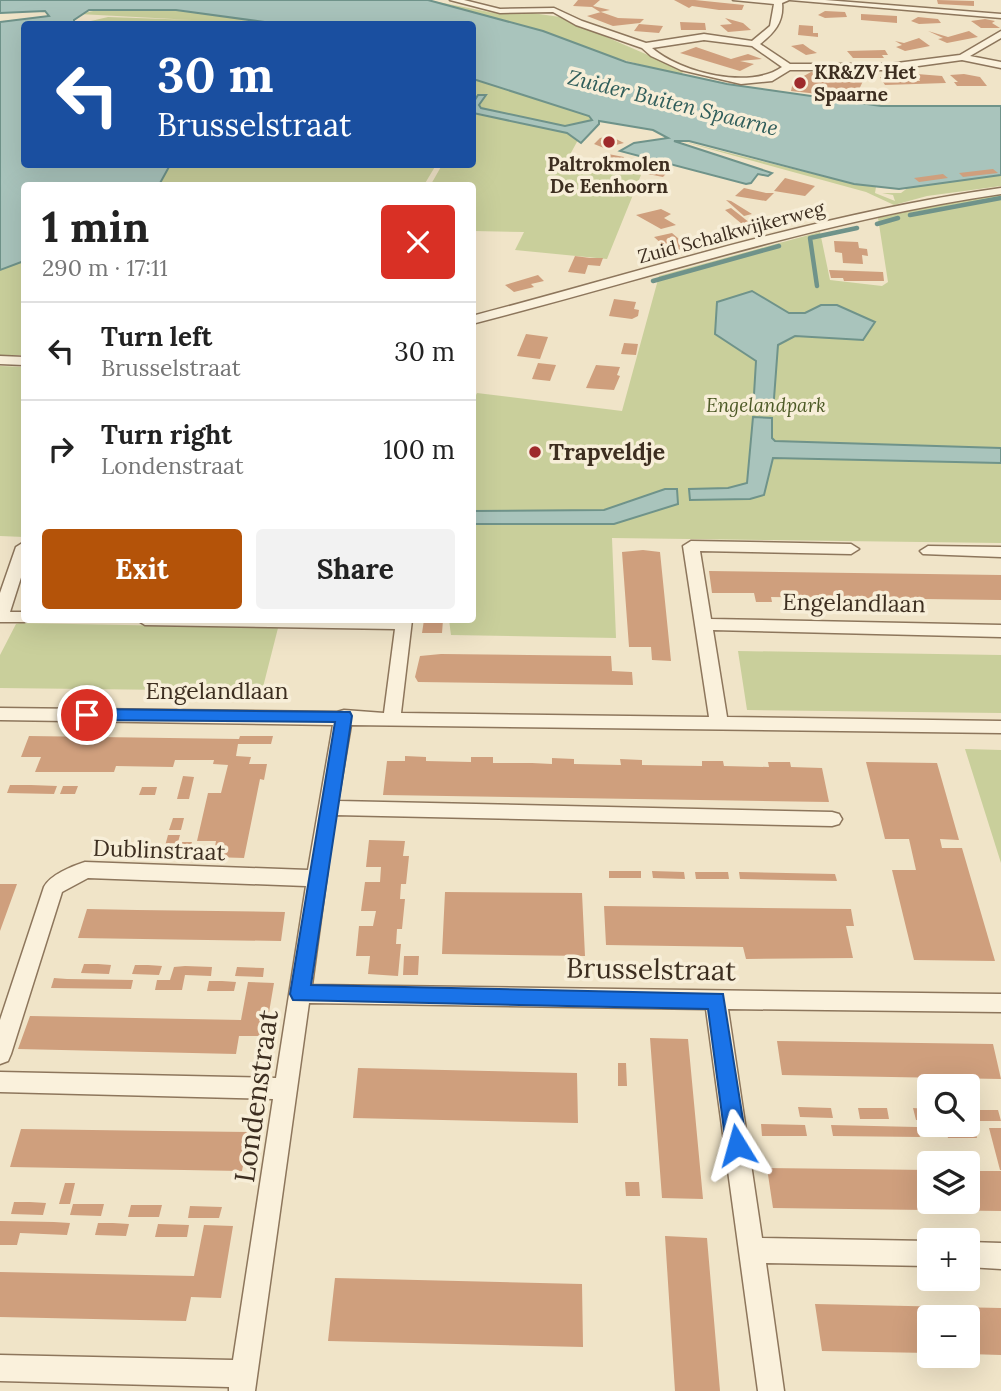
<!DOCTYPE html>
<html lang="en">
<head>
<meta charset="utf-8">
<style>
	:root { --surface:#fff; --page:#f2f2f2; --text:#222; --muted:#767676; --line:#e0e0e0; --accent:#b45309 }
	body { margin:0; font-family:Lora,serif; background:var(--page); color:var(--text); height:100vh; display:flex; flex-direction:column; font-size:26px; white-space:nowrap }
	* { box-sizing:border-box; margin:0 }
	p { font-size:23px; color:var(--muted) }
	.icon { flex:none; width:38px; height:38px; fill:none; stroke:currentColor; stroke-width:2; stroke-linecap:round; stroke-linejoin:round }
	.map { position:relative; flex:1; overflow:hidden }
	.drawer { position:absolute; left:21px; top:182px; width:455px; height:441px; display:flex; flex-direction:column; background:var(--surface); border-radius:7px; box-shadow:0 7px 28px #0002 }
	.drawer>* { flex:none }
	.banner { position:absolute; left:21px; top:21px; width:455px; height:147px; border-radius:7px; box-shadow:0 7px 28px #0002; background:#1a4fa0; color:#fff; overflow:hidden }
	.buttons { position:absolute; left:917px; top:1074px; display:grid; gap:14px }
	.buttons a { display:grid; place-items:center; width:63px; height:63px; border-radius:7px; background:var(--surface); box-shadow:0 7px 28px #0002; font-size:35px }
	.pin { position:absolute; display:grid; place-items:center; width:60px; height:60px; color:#fff; margin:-30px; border:4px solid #fff; border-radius:50%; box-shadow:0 2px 7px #0007 }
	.me { position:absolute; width:77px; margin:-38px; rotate:352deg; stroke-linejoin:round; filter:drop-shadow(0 0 5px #0008) }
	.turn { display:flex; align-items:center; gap:24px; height:147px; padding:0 21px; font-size:32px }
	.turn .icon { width:91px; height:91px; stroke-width:2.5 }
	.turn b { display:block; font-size:49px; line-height:60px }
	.round { display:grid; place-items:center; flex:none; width:74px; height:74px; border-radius:7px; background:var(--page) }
	.head { display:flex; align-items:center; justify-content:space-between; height:119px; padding:0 21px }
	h1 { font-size:42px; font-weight:700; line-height:52px }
	.button { display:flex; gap:14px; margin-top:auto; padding:14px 21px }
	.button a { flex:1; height:80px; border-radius:7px; background:var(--accent); color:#fff; font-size:28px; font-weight:700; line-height:80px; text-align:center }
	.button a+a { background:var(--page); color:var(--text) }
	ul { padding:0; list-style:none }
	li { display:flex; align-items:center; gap:21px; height:98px; padding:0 21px; border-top:2px solid var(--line) }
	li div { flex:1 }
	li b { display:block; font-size:26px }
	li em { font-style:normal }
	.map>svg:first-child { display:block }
	.green { fill:#c9cf9b }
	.water { fill:#a9c4bc; stroke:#6f938a; stroke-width:2 }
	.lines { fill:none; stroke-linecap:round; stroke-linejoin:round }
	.stream { stroke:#6f938a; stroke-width:4.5 }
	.building { fill:#cf9f7d }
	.street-casing { stroke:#8d765c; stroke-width:3 }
	.street { fill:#faf1dc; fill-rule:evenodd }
	.route { fill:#1a73e8; stroke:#114b97; stroke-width:2 }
	.poi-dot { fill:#9e2a2b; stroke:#f7eed8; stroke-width:2.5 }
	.labels { text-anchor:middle; stroke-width:7; stroke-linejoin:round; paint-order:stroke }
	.far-poi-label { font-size:19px; font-weight:bold; fill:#3d2e20; stroke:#f7eed8; text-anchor:start }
	.far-street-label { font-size:19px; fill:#3d2e20; stroke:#f7eed8 }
	.far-park-label { font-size:19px; font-style:italic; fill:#4d5a26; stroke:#f7eed8 }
	.far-water-label { font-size:21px; font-style:italic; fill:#2f5d5a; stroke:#f7eed8 }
	.poi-label { font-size:23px; font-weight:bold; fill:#3d2e20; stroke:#f7eed8; text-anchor:start }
	.street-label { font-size:23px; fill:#3d2e20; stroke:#f7eed8 }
	.near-street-label { font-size:28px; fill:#3d2e20; stroke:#f7eed8 }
</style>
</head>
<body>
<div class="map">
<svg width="1001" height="1391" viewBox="0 0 1001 1391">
	<rect width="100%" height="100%" fill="#f0e4c8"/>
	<path class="green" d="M428,0L499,14L532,13L560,17L685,71L679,75L598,53L543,31Z
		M98,10H176L279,24H78L108,17L193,20L79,14Z
		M473,79L589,116L592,120L565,126L481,108L479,105L485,96L473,103Z
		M474,112L567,133L578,140L567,160L641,175L607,259L515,250L524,232L473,231L472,186H430L442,165L472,164Z
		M677,140L854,184L876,187L875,193L895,201L893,195L882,193H901L909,187L1001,175V186L927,196L894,205L866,192Z
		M170,165H436L424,185L159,186Z
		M1001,195V543L612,538L616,638L451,635L449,620H472V403L477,393L622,411L659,276L820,232L830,280L882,286L888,282L878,218L958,200Z
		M24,261V355H0V270Z
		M0,366L24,367V537L0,536Z
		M16,624L20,623L278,628L262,691L0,688V655Z
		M738,651L1001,655V713L747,710Z
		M965,749L1001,750V863Z"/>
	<path class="water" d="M0,0H428L543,31L626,62L727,84L881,106H1001V175L899,189L854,184L689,141H674L772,173L768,176L758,174L751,183L746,184L620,151L634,143L668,138L653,130L599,121V124L581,143L567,133L473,113V103L478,95H486L479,105L481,108L565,126L592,120L589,116L473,79L472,24H279L176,10H89L74,20V24H24V164L170,165L159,185L24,186V261L0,270V22L49,16L45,11L0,13Z
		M752,291L789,313H805L821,305H837L875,322L863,340L795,336L778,345L773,412L753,411L756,361L715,334L717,302Z
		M753,417L772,418V438L775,441L1001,448V463L773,458L764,495L750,499L690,500L689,489L728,488L747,483Z
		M665,489H677L678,504L614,524H473V511L604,510Z"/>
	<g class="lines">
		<path class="stream" d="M910,215L1001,198
			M877,224L898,218
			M653,281L779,246
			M817,286L810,238L857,228"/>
	</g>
	<path class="building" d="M578,0H600L593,6L610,10L600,12L592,7L573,6Z
		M674,0H695L744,5L742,10H719L692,6L689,8Z
		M937,0L974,1V6L938,4Z
		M825,11L845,12L847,17L825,18L818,15Z
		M601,12L618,18L644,19L640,23L613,26L587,16Z
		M861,14L897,16V23L861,20Z
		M918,17L938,19L941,23L919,24L911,21Z
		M725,18L743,23L751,30L728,32L720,25L732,24Z
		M985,19L995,21L992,23L1000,28H981L971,21Z
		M680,22L705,23L706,30H681Z
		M639,24L663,26L659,33L634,31Z
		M799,25L813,26V33H818V37L798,35Z
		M928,31L948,37L969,31L978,37L947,43L938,39L943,38Z
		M919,38L930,46L905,51L896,47L902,45L895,41L904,43Z
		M803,44L810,49L817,53L806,55L791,46Z
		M696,47L731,59L748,54L762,59L740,61L754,64L740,71L680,53Z
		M885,50L888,55H882L884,58H853L847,51Z
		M811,72L854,78L863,81L855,98L791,91L793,82Z
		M917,74L942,76L946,83L885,85L880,77L920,81Z
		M964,74L980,77L987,86H957L954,82H958L950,75Z
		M610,136L624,143L604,148L594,144L600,138Z
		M608,154L624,157L622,160L670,169L663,177L607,166L613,160L604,158Z
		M993,169L998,173L963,177L959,173Z
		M943,174L948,178L919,182L914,178Z
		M785,178L815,186L805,196L774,191Z
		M744,188L766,193H774L766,201L735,196Z
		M726,200L731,201L752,214L744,216Z
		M731,208L750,223H748L758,231L730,234L722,229L742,224L725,210Z
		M661,209L671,214L664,218L676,225L661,229L636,215Z
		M809,209L820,216L792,221L784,216Z
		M766,216L780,225L779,227L769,229L757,220Z
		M672,233L679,239L689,237L700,244L671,252L654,237Z
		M834,241L858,242L859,248L867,249L868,256L862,255L863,264L843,263L842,253L835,252Z
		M575,256L590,258H603L600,266L588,265L585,274L568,272Z
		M829,270L883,272L884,281H844L843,278H831Z
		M538,275L544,281L531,284L534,287L514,292L505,285Z
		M614,299L636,302L634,309L639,310L638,316L632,319L609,316Z
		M526,334L548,337L540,359L517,356Z
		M624,343L638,344L636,355L621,354Z
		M538,363L556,365L550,381L532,379Z
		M596,365L620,367L617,375L620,376L614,390L586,388Z
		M643,550L660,552L671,661L652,660L651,647H629L622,552Z
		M709,571L1001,575V600L771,597L772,602H756L754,593H712Z
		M424,620H443L442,633H422Z
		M441,654L611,656L612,671L632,672L633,685L418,682L415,677L420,656Z
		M29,736L239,739L240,736H273L271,744H238L236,756L251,757L249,764H267L264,780L260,779L244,858L213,857L216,841H197L208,793H221L228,765L213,764L214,760H175L173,767L116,766L114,772H35L41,757H21Z
		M405,756L426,757V761L471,762V757H493V763H532L552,764V758L574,759V764L621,765L620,759L642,760V765L702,766V761H723L724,766L769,767L768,762H790L791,767L822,768L829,802L383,795L387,761H405Z
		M866,762L937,763L959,840L940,839L942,848H962L995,961L914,960L892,870H916L909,839H885Z
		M183,776L194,777L189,799H177Z
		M10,785H31L57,786L54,794L7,793Z
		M63,786H78L75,794H60Z
		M142,787H157L155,795H139Z
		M173,818H184L181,830H169Z
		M168,835H180L178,842H192L189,852H176L174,857H162Z
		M369,840L405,841L403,856H409L406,884H401L400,899H405L402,929H397L396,944H401L398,976L368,974L370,956H356L359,926H373L376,911H361L365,882H380L381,867H366Z
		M609,871H641V878H609Z
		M652,871L684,872L685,879L653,878Z
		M695,872H728L729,879H696Z
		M739,872L835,874L837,881L740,879Z
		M0,884H17L0,931Z
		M445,892L582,893L585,956L442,954Z
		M604,906L851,909L854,926H846L853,958L746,959L743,947L606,945Z
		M87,909L137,910L285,912L281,941L78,938Z
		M404,956H419L418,975H403Z
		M84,964H98L111,965L109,974L81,973Z
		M135,965H148L162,966L159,975L132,974Z
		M174,967L185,966L212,967L211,976L185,975L182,990H155L157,980H170Z
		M237,967L264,968L263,977L235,976Z
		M54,978L67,979L133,980L131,989L51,988Z
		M209,981H222L236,982L234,991H207Z
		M248,982L274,983L265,1036H239L236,1054L18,1049L30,1016L241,1020Z
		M650,1038L688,1039L703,1199L662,1198Z
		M777,1041L993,1044L1001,1079L782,1075Z
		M618,1063H626L627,1086H618Z
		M358,1068L577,1073L578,1123L353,1118Z
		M798,1107L831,1108L833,1118L800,1117Z
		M858,1108H887L889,1119H860Z
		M913,1108L929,1109V1120H916Z
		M968,1110H998L1001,1121H970Z
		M761,1124L805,1125L807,1136H762Z
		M831,1125L917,1127L920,1137L833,1136Z
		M945,1127L974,1128L977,1138H948Z
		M989,1128H1001V1170H1000Z
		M21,1129L163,1131L249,1132L242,1171L10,1167Z
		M767,1168L929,1170V1202H968V1171H1001V1211L773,1208Z
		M625,1182H639L640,1196H626Z
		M65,1183H75L70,1204H59Z
		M14,1202H30L46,1203L43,1215L11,1214Z
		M73,1204H104L101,1216L70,1215Z
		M131,1205H162L159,1217H128Z
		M190,1206L222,1207L219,1218H188Z
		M0,1221L54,1222L70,1223L67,1235L20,1233L17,1245H0Z
		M98,1223H113L129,1224L126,1236L95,1235Z
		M158,1224L189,1225L187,1237H155Z
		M204,1225L233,1226L221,1298L191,1297L186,1321L0,1317V1272L194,1276Z
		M665,1236L707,1238L720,1391H675Z
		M335,1278L582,1284L583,1347L328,1341Z
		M815,1304L1001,1308V1355L968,1354V1318H929V1353L822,1351Z"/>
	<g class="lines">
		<g class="street-casing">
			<path id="street" d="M450,0H464L500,9L554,8L582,21L646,43L704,34L752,41L770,26L774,4L733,0H789L782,3C784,22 774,33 760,44L790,64H889L960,55L1001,31V38L970,56L1001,62V68L962,60L889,70H790L772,81L741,84L681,70L651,56L642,48L576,25L553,12L500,13ZM704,40L752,46L782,67C750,90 681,73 652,48Z
				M790,0H825L1001,14V18Z
				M1001,188V194C822,220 648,279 472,324V316C647,270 822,213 1001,188Z
				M0,356L24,357V365L0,364Z
				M691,541L851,544L859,549L851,554L700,551L711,619L1001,625V637L713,630L727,717L1001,721V733L351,725L338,801L832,812L839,814L842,819L839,824L832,826L335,815L312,985L1001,994V1012L728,1009L762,1238L929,1241V1266L766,1263L784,1391H758L706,1009L309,1003L255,1391H229V1387L0,1381V1355L233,1360L273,1099L0,1092V1072L276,1078L306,886L88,878L62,892L11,1054L8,1061L0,1064V1020L44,887C50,875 72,866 85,862L308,870L333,725L0,720V708L337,712L344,710L384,713L395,629L145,625L137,620H412L401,713L709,717L683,546Z
				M24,542V568L10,612H24V620H31L24,622H0V593L16,547Z
				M928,546L1001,547V557L923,554L920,551Z
				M968,1242L1001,1243V1269L968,1267Z"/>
		</g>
		<use href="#street" class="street"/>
	</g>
	<path class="route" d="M87,709L350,712L352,716L311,985L723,994L747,1145L744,1152L737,1155L729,1152L726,1145L708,1009L293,1000L290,994L335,722L87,720L79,715Z"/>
	<g class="poi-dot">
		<circle cx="800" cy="83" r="7"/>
		<circle cx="609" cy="142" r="7"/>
		<circle cx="535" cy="452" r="7"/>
	</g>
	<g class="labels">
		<g class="far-poi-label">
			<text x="814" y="79">KR&amp;ZV Het<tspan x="814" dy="22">Spaarne</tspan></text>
			<text x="609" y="171" text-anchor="middle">Paltrokmolen<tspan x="609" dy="22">De Eenhoorn</tspan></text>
		</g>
		<g class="far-street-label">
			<text transform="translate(731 232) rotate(-15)" y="7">Zuid Schalkwijkerweg</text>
		</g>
		<g class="far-park-label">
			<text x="766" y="412">Engelandpark</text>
		</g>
		<g class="far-water-label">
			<text transform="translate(673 103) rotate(14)" y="7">Zuider Buiten Spaarne</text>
		</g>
		<g class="poi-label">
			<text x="549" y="460">Trapveldje</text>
		</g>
		<g class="street-label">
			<text transform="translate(854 603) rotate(1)" y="8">Engelandlaan</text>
			<text x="217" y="699">Engelandlaan</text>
			<text transform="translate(159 850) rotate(2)" y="8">Dublinstraat</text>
		</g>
		<g class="near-street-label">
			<text transform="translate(651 969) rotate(1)" y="10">Brusselstraat</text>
			<text transform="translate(256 1096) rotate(-82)" y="10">Londenstraat</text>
		</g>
	</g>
</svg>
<div class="buttons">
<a><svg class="icon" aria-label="search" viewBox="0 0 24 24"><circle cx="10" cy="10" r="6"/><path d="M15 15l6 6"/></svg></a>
<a><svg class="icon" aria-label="layers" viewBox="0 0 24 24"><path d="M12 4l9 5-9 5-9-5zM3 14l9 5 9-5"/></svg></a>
<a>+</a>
<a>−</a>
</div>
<div class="pin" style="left:87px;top:715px;background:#d93025"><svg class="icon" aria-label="arrive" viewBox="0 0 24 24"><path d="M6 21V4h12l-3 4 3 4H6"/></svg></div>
<svg class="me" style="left:737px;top:1145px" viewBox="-20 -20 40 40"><path d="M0-17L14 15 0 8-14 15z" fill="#1a73e8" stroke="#fff" stroke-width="4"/></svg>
<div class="banner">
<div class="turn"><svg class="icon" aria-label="left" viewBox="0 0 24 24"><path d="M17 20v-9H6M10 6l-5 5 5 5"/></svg><div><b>30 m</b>Brusselstraat</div></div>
</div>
<section class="drawer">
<div class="head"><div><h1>1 min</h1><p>290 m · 17:11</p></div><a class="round" style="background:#d93025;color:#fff"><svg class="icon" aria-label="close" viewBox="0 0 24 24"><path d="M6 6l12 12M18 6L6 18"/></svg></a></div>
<ul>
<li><svg class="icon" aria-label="left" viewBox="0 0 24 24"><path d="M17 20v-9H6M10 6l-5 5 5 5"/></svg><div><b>Turn left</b><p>Brusselstraat</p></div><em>30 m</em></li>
<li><svg class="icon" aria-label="right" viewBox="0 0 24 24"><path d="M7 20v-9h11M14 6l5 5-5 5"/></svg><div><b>Turn right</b><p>Londenstraat</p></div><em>100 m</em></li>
</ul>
<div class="button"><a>Exit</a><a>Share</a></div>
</section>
</div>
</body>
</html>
